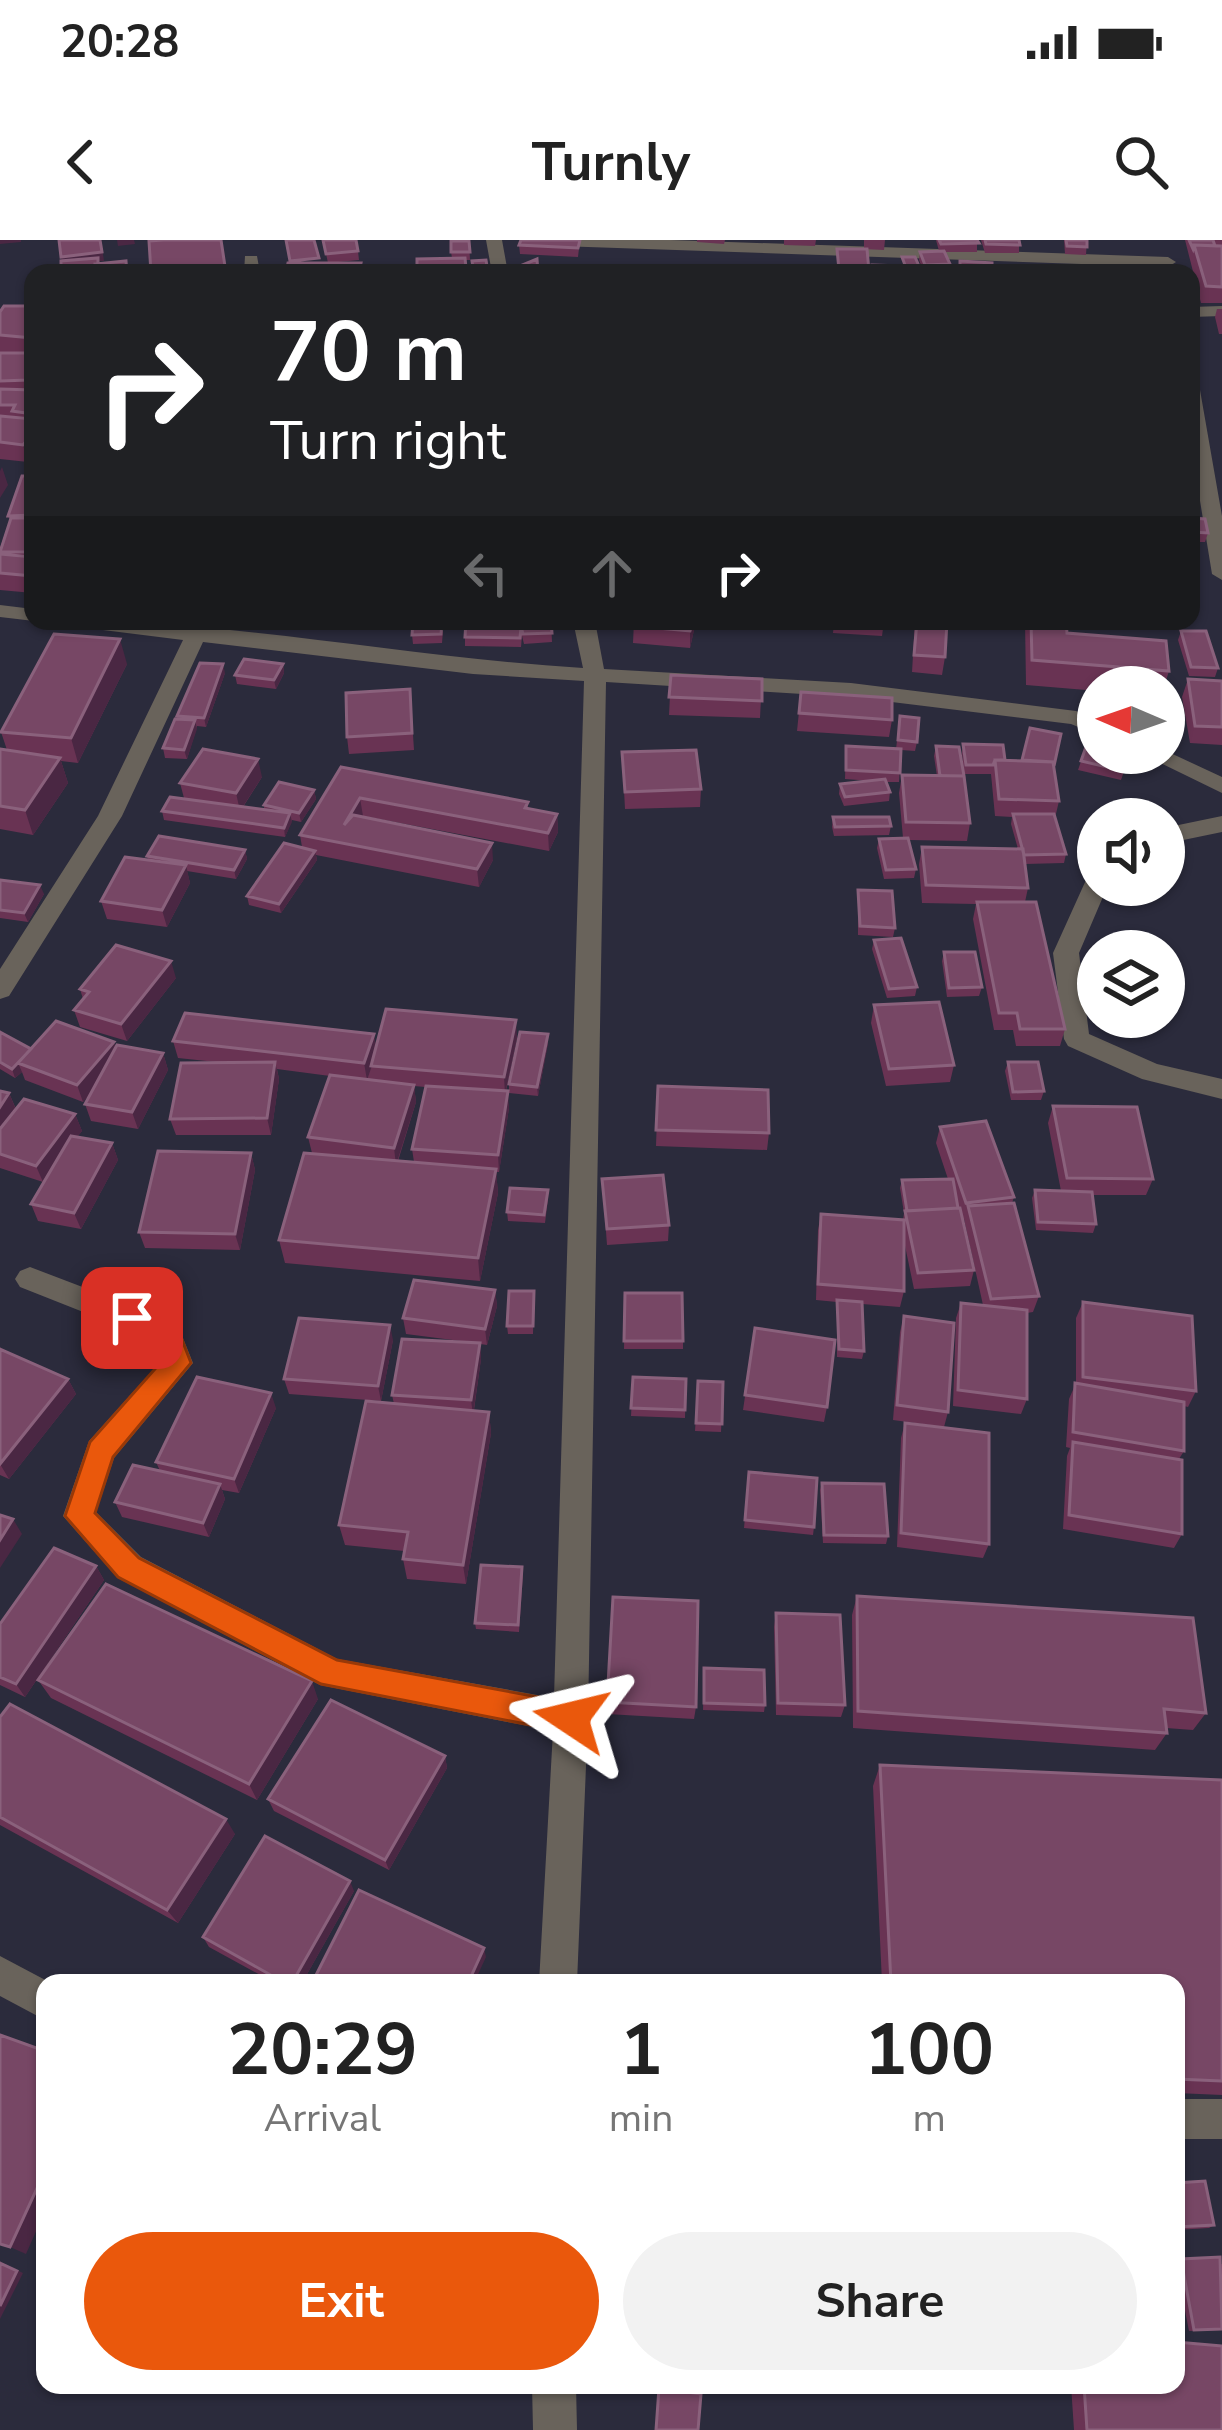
<!DOCTYPE html>
<html lang="en">
<head>
<meta charset="utf-8">
<style>
	:root { --surface:#fff; --page:#f2f2f2; --text:#222; --muted:#767676; --accent:#ea580c }
	body { margin:0; font-family:"Nunito Sans",sans-serif; background:var(--page); color:var(--text); height:100vh; display:flex; flex-direction:column; font-size:45px; white-space:nowrap }
	* { box-sizing:border-box; margin:0 }
	p { font-size:39px; color:var(--muted) }
	.icon { flex:none; width:66px; height:66px; fill:none; stroke:currentColor; stroke-width:2; stroke-linecap:round; stroke-linejoin:round }
	.map { position:relative; flex:1; overflow:hidden }
	.side { position:absolute; left:36px; top:1734px; width:1149px; height:420px; display:flex; flex-direction:column; background:var(--surface); border-radius:24px; box-shadow:0 3px 9px #0004 }
	.side>* { flex:none }
	.top-card { position:absolute; left:24px; top:24px; width:1176px; height:366px; border-radius:24px; box-shadow:0 3px 9px #0004; background:#202124; color:#fff; overflow:hidden }
	.needle { width:78px; rotate:272deg }
	.controls { position:absolute; left:1077px; top:426px; display:grid; gap:24px }
	.controls a { display:grid; place-items:center; width:108px; height:108px; border-radius:50%; background:var(--surface); box-shadow:0 3px 9px #0004; font-size:60px }
	.pin { position:absolute; display:grid; place-items:center; width:102px; height:102px; color:#fff; margin:-51px; border-radius:24px; box-shadow:0 6px 18px #0006 }
	.me { position:absolute; width:132px; margin:-66px; rotate:280deg; stroke-linejoin:round; filter:drop-shadow(0 0 9px #0008) }
	.turn { display:flex; align-items:center; gap:42px; height:252px; padding:0 48px; font-size:54px }
	.turn .icon { width:156px; height:156px; stroke-width:2.5 }
	.turn b { display:block; font-size:84px; line-height:102px }
	.lanes { display:flex; align-items:center; height:114px; padding:0 48px; background:#0003; justify-content:center; gap:60px; direction:ltr }
	.lanes .off { opacity:.35 }
	.eta { display:flex; justify-content:space-evenly; align-items:center; height:204px; text-align:center }
	.eta b { font-size:72px; font-weight:700; line-height:84px }
	.button { display:flex; gap:24px; margin-top:auto; padding:24px 48px }
	.button a { flex:1; height:138px; border-radius:72px; background:var(--accent); color:#fff; font-size:48px; font-weight:700; line-height:138px; text-align:center }
	.button a+a { background:var(--page); color:var(--text) }
	.status { display:flex; justify-content:space-between; align-items:center; height:84px; padding:0 60px; background:var(--surface); direction:ltr }
	.status svg { height:33px; fill:currentColor }
	header { display:flex; justify-content:space-between; align-items:center; height:156px; padding:0 48px; background:var(--surface); font-size:54px; font-weight:700 }
	.map>svg:first-child { display:block }
	.lines { fill:none; stroke-linecap:round; stroke-linejoin:round }
	.minor { fill:#69635b; fill-rule:evenodd }
	.wall { fill:#693353; fill-rule:evenodd }
	.shaded-wall { fill:#4a2743 }
	.building { fill:#774765; stroke:#8a617c; stroke-width:3 }
	.route { fill:#ea580c; stroke:#983908; stroke-width:3 }
</style>
</head>
<body>
<div class="status"><b>20:28</b><svg viewBox="0 0 49 12"><path d="M0 12V9h3v3zM5 12V6h3v6zM10 12V3h3v9zM15 12V0h3v12zM26 1h20v11H26zM47 4h2v5h-2z"/></svg></div>
<header><svg class="icon" aria-label="back" viewBox="0 0 24 24"><path d="M15 5l-7 7 7 7"/></svg>Turnly<svg class="icon" aria-label="search" viewBox="0 0 24 24"><circle cx="10" cy="10" r="6"/><path d="M15 15l6 6"/></svg></header>
<div class="map">
<svg width="1222" height="2190" viewBox="0 0 1222 2190">
	<rect width="100%" height="100%" fill="#2b2b3c"/>
	<g class="lines">
		<path class="minor" d="M486,0H502L508,33H492Z
			M521,0H671L1168,17L1176,22L1168,27L529,5Z
			M245,16H257L260,33H244Z
			M1222,66V76L1191,77V67Z
			M1191,145L1200,150L1222,276V340L1212,334L1191,206Z
			M0,365L33,369L34,381L0,377Z
			M68,381C240,381 411,418 583,428L573,381H595L604,429L851,443L1076,471L1098,480V495L1071,484L851,457L606,442L588,1478L577,1743H539L553,1491L320,1445L117,1337L63,1276L89,1201L162,1120L154,1100L20,1047L15,1039L20,1031L30,1027L177,1083L193,1123L114,1218L96,1272L141,1317L337,1419L554,1458L584,441L473,434L203,402L122,576L9,756L0,759V729L98,576L183,400L79,387Z
			M1164,510L1222,537V553L1140,513Z
			M1222,576V592L1164,604V588Z
			M1098,632V645H1108L1079,713L1089,794L1157,824L1222,839V859L1142,839L1068,806L1064,799L1053,713L1086,640Z
			M0,1716L51,1743H45V1780L0,1756Z
			M1176,1859H1222V1899H1176Z
			M532,2145H576L577,2190H533Z"/>
	</g>
	<path class="wall" d="M323,0L358,11L359,20L328,23Z
		M580,0L578,17L520,14L519,5Z
		M697,0H725L724,4L697,2Z
		M784,0H816L815,6L784,5Z
		M860,0H885L884,10L864,9V0Z
		M936,0H977V12H945L950,24L948,33H924L919,20L920,12L939,11Z
		M981,0H1019V13H985Z
		M1064,0H1087L1086,15L1065,14Z
		M1185,0H1222V63H1201Z
		M469,1L470,20H465L466,33H417V19L452,18L451,12Z
		M837,9H867L868,33H837Z
		M61,21H104H99L100,24L126,21L129,33H61Z
		M960,21L992,23L991,33H959Z
		M33,66V216L28,222L0,219V113H18L0,112V95Z
		M1217,69H1222V94H1219L1215,77Z
		M33,236V353L0,350V308L10,280L8,276Z
		M1191,278L1208,293L1205,302H1191Z
		M551,381L552,402L524,404L522,396L521,407L465,406V397Z
		M634,381H696L690,408L633,403Z
		M820,381H884L882,396L833,393L834,383Z
		M915,381H947L945,417L942,435L912,432Z
		M1025,381H1066L1067,393L1169,431L1164,447H1098V451L1026,445Z
		M443,391L442,403L413,404L412,395Z
		M1181,391L1218,428L1215,437L1189,436L1178,400Z
		M127,424L78,523L61,521L68,543L33,595L0,589V509L7,510L1,492Z
		M283,424L284,433L276,449L237,444L235,435Z
		M225,433L206,487L197,486L187,519L165,518L163,508L177,479V476Z
		M671,435L762,439L760,478L669,475Z
		M1188,439L1222,441V505L1190,503L1182,457Z
		M410,449L414,510L349,514L347,497Z
		M801,452L892,480L889,497L797,491Z
		M900,476L917,502L915,511L901,510L899,542H886L890,552L889,561L844,566L839,554L840,544L872,541L845,539L846,506L896,509Z
		M963,504L1005,520L1054,527L1059,561L1055,578L1066,614L1064,623L1025,624L1028,648L1025,662L1065,789L1060,806H1016L1013,790H994L973,679L976,664L922,663L919,624L922,607L1018,609L1011,584L1012,577L995,576L991,534H964L962,513Z
		M1087,504L1130,514L1121,540L1078,530Z
		M936,506L970,583L967,601L909,600L916,629L914,638L884,639L877,608L879,599L903,598L899,553L902,535L937,536L934,516Z
		M622,512L701,549L700,567L625,569Z
		M341,527L528,562V569L557,574L558,592L549,611L363,576L493,620L479,647L316,615L317,620L281,673L249,665L247,656L302,607L300,595Z
		M262,537L243,567L264,570V565L314,550L316,559L301,582L292,580L285,597L164,580L162,571L184,558L180,543Z
		M833,577L891,586L889,595L834,596L832,587Z
		M245,610L247,619L236,639L187,631L190,643L167,687L107,679L101,661L148,620L147,616Z
		M0,640L44,654L28,682L0,678Z
		M858,650L895,688L893,697L858,695Z
		M874,700L917,747L915,756L887,758L872,709Z
		M944,712L982,747L979,756L947,757L942,721Z
		M176,738L127,801L80,787L74,770L83,759L80,749Z
		M874,765L954,825L950,842L886,846L871,783Z
		M0,792L31,809L116,806L163,813L168,830L138,889L91,881L85,864L90,853L83,862L25,840L22,832L15,838L0,829Z
		M548,794V803L538,856L509,853V844Z
		M517,797L506,851L509,868L499,932H496L498,953L480,1041L285,1023L279,1000L312,913L308,897L330,836L277,829L279,839L271,895H176L170,879L216,822L178,818L173,801L376,808ZM414,846L425,847L412,909L414,922L398,921L416,862Z
		M1008,822L1044,851L1041,860H1011L1005,831Z
		M658,846L769,893L767,910L656,906Z
		M0,851L9,853L16,869L75,874L82,891L77,897L112,903L118,920L81,989L38,981L31,964L43,942L0,928Z
		M1053,866L1153,939L1146,955H1093L1096,984L1093,993L1036,990L1032,958L1035,950L1061,951L1048,883Z
		M940,887L1014,957L1012,963L1039,1056L1033,1072L1027,1073V1159L1021,1174L953,1166L956,1078L961,1063L983,1065L964,979L962,980L974,1030L970,1046L914,1049L904,1001V1051L900,1067L862,1064L864,1111L862,1119L837,1117V1062L816,1060L818,990L821,974L903,980L904,973L900,948L902,940L948,939L936,903Z
		M251,913L255,930L240,1010L145,1008L139,992Z
		M602,939L669,985L668,1001L607,1005Z
		M548,959L545,983L508,981L507,972Z
		M495,1050L497,1066L487,1105L480,1104L481,1119L474,1170L489,1172L491,1193L466,1344L407,1339L403,1319L404,1311L345,1305L339,1285L394,1164L392,1155L476,1103L406,1094L403,1078Z
		M534,1051L533,1094H508L507,1086Z
		M625,1053L683,1101V1109H624Z
		M1083,1062L1196,1151L1188,1167L1184,1166V1211L1179,1219L1182,1294L1174,1308L1063,1289L1067,1216L1070,1208L1066,1207L1069,1159L1076,1143V1078Z
		M904,1076L948,1172L944,1187L893,1180L900,1092Z
		M755,1088L827,1167L824,1182L743,1170Z
		M393,1100L381,1161L289,1154L284,1139Z
		M0,1109L68,1139L76,1154L9,1239L0,1235Z
		M633,1137L686,1139L685,1178L631,1176Z
		M698,1141L723,1142L721,1192L695,1191Z
		M276,1168L239,1253L222,1250L225,1259L209,1297L122,1277L115,1262L160,1231L156,1222Z
		M905,1183L989,1304L983,1318L897,1307L901,1198Z
		M749,1232L814,1287L813,1295L744,1288Z
		M822,1243L888,1296L886,1304L823,1303L820,1250Z
		M96,1326L104,1340L25,1457L0,1445V1384Z
		M523,1334L519,1392L476,1389L475,1383Z
		M857,1356L1206,1473L1193,1490L1166,1488L1167,1493L1155,1510L853,1488L852,1375Z
		M776,1373L845,1465L841,1477L776,1475L774,1387Z
		M704,1428L765,1465L764,1472L703,1470Z
		M38,1440L318,1459L257,1560L51,1458Z
		M607,1462L696,1467L694,1479L607,1474Z
		M0,1477L235,1594L178,1683L0,1585Z
		M445,1516L447,1528L389,1630L274,1571L268,1559Z
		M880,1525L1222,1540V1855L1176,1853V1743H882L873,1546Z
		M354,1651L302,1743H275L209,1707L203,1697Z
		M1176,1943L1214,1985L1209,1988L1176,1990Z
		M1181,2019L1222,2024V2090L1189,2091L1176,2025V2021Z
		M1071,2145H1176L1222,2190H1074Z"/>
	<path class="shaded-wall" d="M0,0H21V2L0,4Z
		M101,0L104,21H99L100,27L63,25L61,17Z
		M117,0H134L135,4L118,6Z
		M33,127V155L32,157L28,140Z
		M33,193V216L28,222L23,205Z
		M2,227L8,245L0,258V231Z
		M693,381H696L690,408V391Z
		M120,399L127,424L78,523L71,498Z
		M223,424L225,433L206,487L204,478Z
		M283,424L284,433L276,449L274,440Z
		M195,480L197,489L187,519L184,510Z
		M60,518L68,543L33,595L25,570Z
		M258,519L262,537L240,571L236,553Z
		M314,550L316,559L301,582L299,573Z
		M360,558L363,576L347,603L344,585Z
		M290,573L292,582L285,597L284,588Z
		M557,574L558,592L549,611L548,593Z
		M492,603L493,620L479,647L477,629Z
		M245,610L247,619L236,639L234,630Z
		M315,611L317,620L281,673L279,664Z
		M186,625L190,643L167,687L162,670Z
		M40,645L44,654L28,682L24,673Z
		M171,721L176,738L127,801L121,784Z
		M516,780L517,797L505,854L504,837Z
		M374,794L377,811L367,840L364,823Z
		M548,794V803L538,856L537,847Z
		M114,802L120,819L83,862L77,845Z
		M163,813L168,830L138,889L132,872Z
		M275,822L279,839L271,895L267,878Z
		M18,823L22,832L15,838L12,829Z
		M414,845L416,862L396,925L394,908Z
		M508,851L509,868L499,932L498,915Z
		M9,853L16,870L0,894V867Z
		M75,874L82,891L43,942L36,926Z
		M112,903L118,920L81,989L74,973Z
		M251,913L255,930L240,1010L235,994Z
		M496,929L498,953L480,1041L478,1018Z
		M495,1050L497,1066L487,1105L485,1089Z
		M390,1085L393,1100L381,1161L378,1146Z
		M480,1103L481,1119L473,1175L471,1160Z
		M68,1139L76,1154L9,1239L0,1224Z
		M271,1153L276,1168L239,1253L234,1239Z
		M489,1172L491,1193L466,1344L463,1325Z
		M220,1244L225,1259L209,1297L203,1283Z
		M13,1279L22,1294L0,1328V1300Z
		M96,1326L104,1340L25,1457L16,1444Z
		M312,1441L318,1459L257,1560L249,1544Z
		M445,1516L447,1528L389,1630L385,1620Z
		M226,1579L235,1594L178,1683L167,1670Z
		M350,1641L354,1651L302,1743H292Z
		M484,1708L486,1717L474,1743H468Z
		M45,1931V1971L26,2014L10,2007Z
		M0,2022L23,2033L0,2079Z"/>
	<path class="building" d="M59,0H100L102,12L61,17Z
		M163,0H221L226,33H151L149,1Z
		M286,0H314L319,18L290,21Z
		M323,0H356L358,11L326,14Z
		M521,0H580L578,8L519,5Z
		M939,0H977L979,3L941,4Z
		M985,0H1019L1020,5L986,4Z
		M1066,0H1087V7L1067,6Z
		M1189,0H1213L1215,6L1194,5L1193,9Z
		M451,1H469L470,12H451Z
		M1194,5L1222,6V47L1206,46Z
		M837,9H867L869,31L839,30Z
		M944,11L950,24L925,25L920,12Z
		M902,17H915L922,33H908Z
		M98,18V24H95V28L61,30V21Z
		M465,18L466,28L417,29V19Z
		M537,19L538,33H521L520,26Z
		M486,20L488,33H474L472,21Z
		M126,21L127,33H96L95,24Z
		M960,21L992,23V30L960,28Z
		M288,23H361L359,33H286Z
		M872,25L902,26L903,33L872,32Z
		M1083,26L1146,27L1148,33H1085Z
		M616,29L653,30V33H616Z
		M553,31L601,33H552Z
		M4,66H33V98L0,95V72Z
		M0,113H33V127L28,140L0,141Z
		M0,149L33,150V174L12,171L15,165H0Z
		M0,176L33,179V193L23,205L0,202Z
		M22,236H33V275L8,276Z
		M11,278H33V312H0Z
		M1191,278L1205,279L1208,293L1191,292Z
		M0,314L33,317V336L0,333Z
		M442,381L441,394L412,395L413,382Z
		M466,381H551L552,393L523,394L521,387L520,398L465,397Z
		M634,381H693L690,391L633,386Z
		M917,381H947L945,417L914,415Z
		M1031,381H1066L1067,393L1166,401L1169,431L1032,420Z
		M1181,391H1206L1218,428L1191,427Z
		M54,394L120,399L71,498L1,492Z
		M244,419L283,424L274,440L235,435Z
		M200,423L223,424L204,478L177,476Z
		M671,435L762,439V461L669,457Z
		M1188,439L1222,441V487L1195,486Z
		M410,449L412,493L347,497L346,453Z
		M801,452L892,458V480L799,473Z
		M900,476L919,478L917,502L898,500Z
		M175,479L195,480L184,510L163,508Z
		M1030,488L1061,494L1054,526L1053,522L1022,520Z
		M963,504L1003,505L1005,520H995L993,525H966Z
		M1087,504L1098,506V513L1130,514L1124,531L1081,521Z
		M846,506L901,509L900,533L846,530Z
		M936,506L959,507L964,536H940Z
		M0,509L60,518L25,570L0,566Z
		M203,509L258,519L236,553L180,543Z
		M696,510L701,549L625,552L622,512Z
		M995,520L1053,522L1059,561L999,559Z
		M341,527L528,562L525,568L557,574L548,593L360,558L344,585L353,575L492,603L477,629L300,595Z
		M902,535L964,536L970,583L906,582Z
		M885,539L890,552L845,557L840,544Z
		M279,542L314,550L299,573L264,565Z
		M170,557L290,573L284,588L162,571Z
		M1013,574H1054L1066,614L1024,615Z
		M833,577H889L891,586L835,587Z
		M159,596L245,610L234,630L147,616Z
		M908,598L916,629L886,630L879,599Z
		M284,603L315,611L279,664L247,656Z
		M922,607L1023,609L1028,648L926,645Z
		M125,617L186,625L162,670L101,661Z
		M0,640L40,645L24,673L0,670Z
		M858,650L892,651L895,688L860,686Z
		M977,662H1036L1065,789H1020L1017,773H999Z
		M901,698L917,747L889,749L874,700Z
		M116,705L171,721L121,784L74,770L89,752L80,749Z
		M944,712H975L982,747L949,748Z
		M939,762L954,825L889,829L874,765Z
		M386,769L516,780L504,837L371,826Z
		M185,773L374,794L364,823L173,801Z
		M56,781L114,802L77,845L18,823Z
		M0,792L31,809L12,829L0,822Z
		M520,792L548,794L537,847L509,844Z
		M117,805L163,813L132,872L85,864Z
		M275,822L267,878L170,879L181,823Z
		M1008,822H1038L1044,851L1013,852Z
		M330,835L414,845L394,908L308,897Z
		M426,846L508,851L498,915L412,909Z
		M658,846L768,850L769,893L656,890Z
		M0,851L9,853L0,867Z
		M24,859L75,874L36,926L0,914V889Z
		M1053,866L1137,867L1153,939L1067,938Z
		M986,881L1014,957L966,963L940,887Z
		M71,896L112,903L74,973L31,964Z
		M158,911L251,913L235,994L139,992Z
		M304,913L496,929L478,1018L279,1000Z
		M663,935L669,985L607,989L602,939Z
		M953,939L958,968L907,971L902,940Z
		M510,948L548,950L544,975L507,972Z
		M1035,950L1092,952L1096,984L1038,982Z
		M1014,963L1039,1056L991,1059L968,966Z
		M960,968L974,1030L918,1033L905,971Z
		M821,974L904,980V1051L818,1044Z
		M414,1040L495,1050L485,1089L403,1078Z
		M509,1051H534L533,1086H507Z
		M625,1053H682L683,1101H624Z
		M837,1060L862,1062L864,1111L839,1109Z
		M1083,1062L1192,1076L1196,1151L1083,1137Z
		M961,1063L1027,1070V1159L958,1150Z
		M904,1076L954,1083L948,1172L897,1165Z
		M299,1078L390,1085L378,1146L284,1139Z
		M755,1088L835,1100L827,1167L745,1155Z
		M402,1099L480,1103L471,1160L392,1155Z
		M0,1109L68,1139L0,1224Z
		M197,1137L271,1153L234,1239L156,1222Z
		M633,1137L686,1139L685,1170L631,1168Z
		M698,1141L723,1142L722,1184L696,1183Z
		M1075,1143L1184,1162V1211L1073,1192Z
		M366,1161L489,1172L463,1325L403,1319L408,1292L339,1285Z
		M905,1183L989,1193V1304L901,1293Z
		M1073,1202L1182,1220V1294L1069,1275Z
		M133,1225L220,1244L203,1283L115,1262Z
		M749,1232L817,1238L814,1287L745,1280Z
		M822,1243L884,1244L888,1296L824,1295Z
		M0,1275L13,1279L0,1300Z
		M54,1308L96,1326L16,1444L0,1437V1384Z
		M481,1325L522,1327L518,1385L475,1383Z
		M106,1344L312,1441L249,1544L38,1440Z
		M857,1356L1193,1378L1206,1473L1164,1469L1167,1493L858,1471Z
		M613,1357L698,1361L696,1467L607,1462Z
		M776,1373L840,1375L845,1465L778,1463Z
		M704,1428L764,1430L765,1465L704,1463Z
		M331,1460L445,1516L385,1620L268,1559Z
		M10,1464L226,1579L167,1670L0,1577V1477Z
		M880,1525L1222,1540V1841L1176,1839V1743H891Z
		M265,1596L350,1641L292,1743H285L203,1697Z
		M359,1650L484,1708L468,1743H312Z
		M0,1795L45,1811V1931L10,2007L0,2004Z
		M1205,1941L1214,1985L1176,1987V1943Z
		M1220,2017L1222,2089L1194,2090L1181,2019Z
		M0,2023L17,2031L0,2066Z
		M1176,2102L1222,2106V2190H1087L1084,2145H1176Z
		M659,2148L701,2154L698,2190H656Z"/>
	<path class="route" d="M132,1067L176,1084L191,1123L113,1217L95,1273L139,1318L337,1420L571,1463L582,1467L586,1478L582,1488L571,1493L321,1444L118,1337L65,1276L90,1202L163,1120L155,1100L123,1086L119,1078Z"/>
</svg>
<div class="controls">
<a><svg class="needle" viewBox="-14 -14 28 28"><path d="M0-13l5 13h-10z" fill="#e53935"/><path d="M0 13l5-13h-10z" fill="#767676"/></svg></a>
<a><svg class="icon" aria-label="sound" viewBox="0 0 24 24"><path d="M4 9h4l5-4v14l-5-4H4zM17 9q2 3 0 6"/></svg></a>
<a><svg class="icon" aria-label="layers" viewBox="0 0 24 24"><path d="M12 4l9 5-9 5-9-5zM3 14l9 5 9-5"/></svg></a>
</div>
<div class="pin" style="left:132px;top:1078px;background:#d93025"><svg class="icon" aria-label="arrive" viewBox="0 0 24 24"><path d="M6 21V4h12l-3 4 3 4H6"/></svg></div>
<svg class="me" style="left:571px;top:1478px" viewBox="-20 -20 40 40"><path d="M0-17L14 15 0 8-14 15z" fill="#ea580c" stroke="#fff" stroke-width="4"/></svg>
<div class="top-card">
<div class="turn"><svg class="icon" aria-label="right" viewBox="0 0 24 24"><path d="M7 20v-9h11M14 6l5 5-5 5"/></svg><div><b>70 m</b>Turn right</div></div>
<div class="lanes"><svg class="icon off" aria-label="left" viewBox="0 0 24 24"><path d="M17 20v-9H6M10 6l-5 5 5 5"/></svg><svg class="icon off" aria-label="ahead" viewBox="0 0 24 24"><path d="M12 20V5M6 11l6-6 6 6"/></svg><svg class="icon" aria-label="right" viewBox="0 0 24 24"><path d="M7 20v-9h11M14 6l5 5-5 5"/></svg></div>
</div>
<section class="side">
<div class="eta">
<div><b>20:29</b><p>Arrival</p></div>
<div><b>1</b><p>min</p></div>
<div><b>100</b><p>m</p></div>
</div>
<div class="button"><a>Exit</a><a>Share</a></div>
</section>
</div>
</body>
</html>
